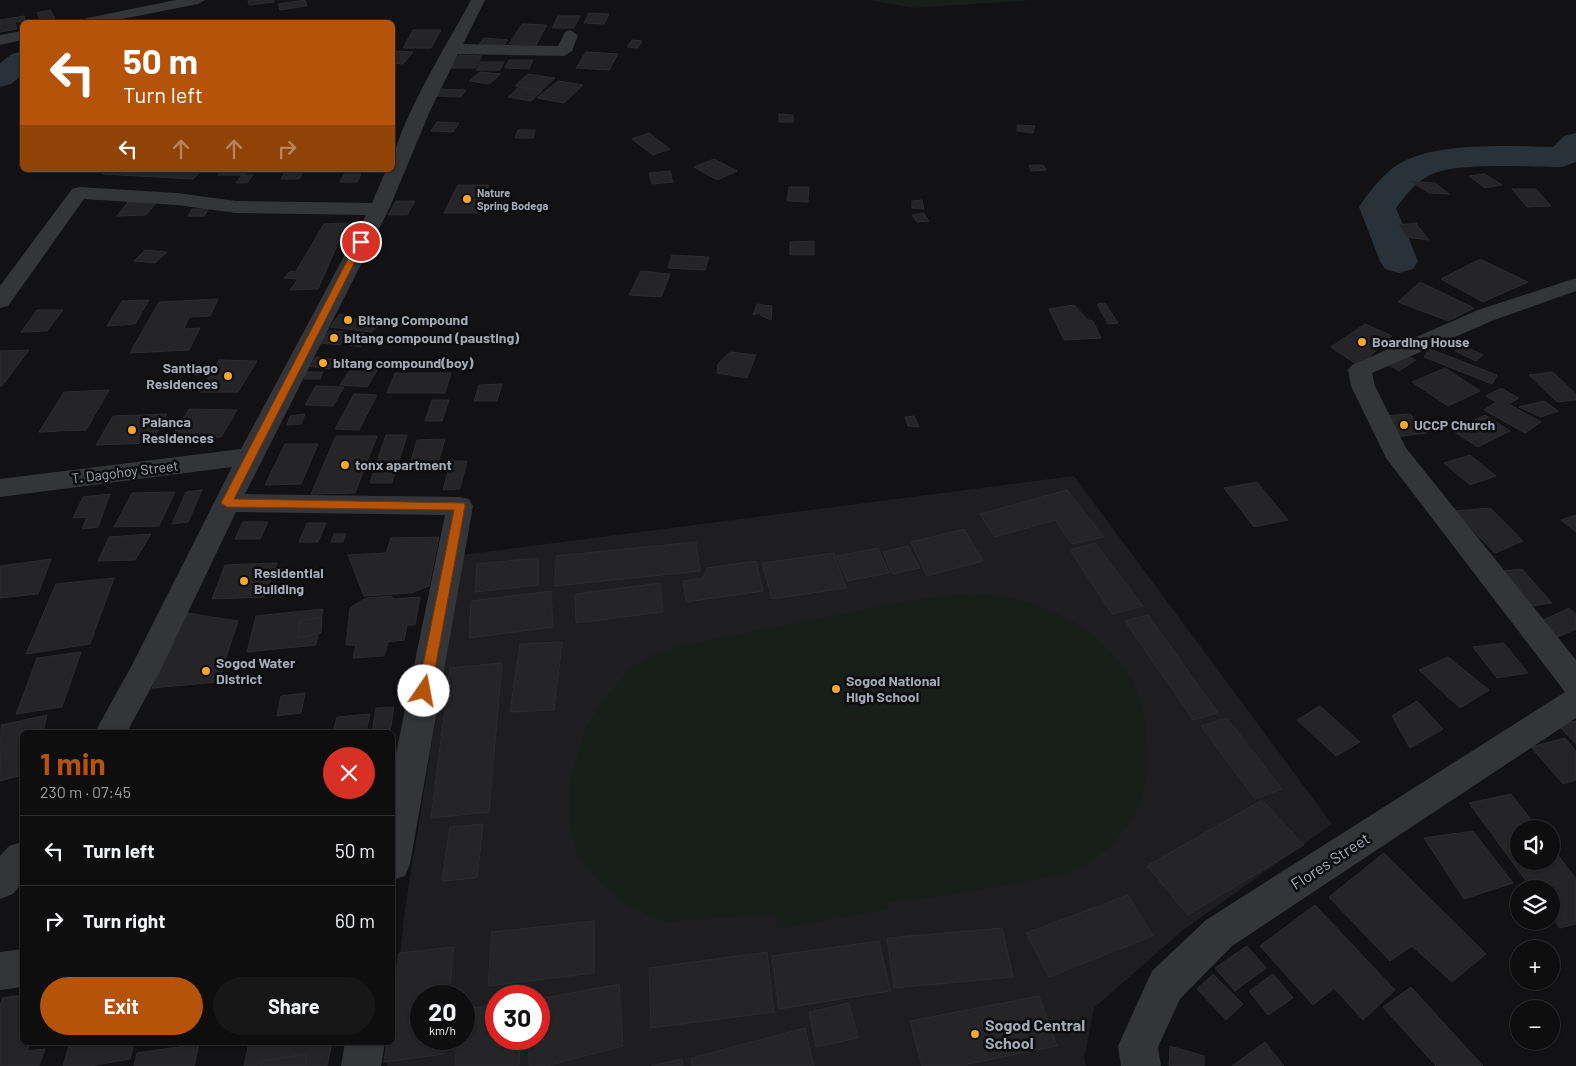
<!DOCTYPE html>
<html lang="en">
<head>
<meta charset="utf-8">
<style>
	:root { --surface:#0e0e0f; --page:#171718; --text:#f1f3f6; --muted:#9b9c9e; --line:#2e2e2f; --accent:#b45309 }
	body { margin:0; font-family:Barlow,sans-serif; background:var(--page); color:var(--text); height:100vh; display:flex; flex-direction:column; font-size:19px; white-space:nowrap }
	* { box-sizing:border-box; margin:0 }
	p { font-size:16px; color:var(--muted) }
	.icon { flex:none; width:28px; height:28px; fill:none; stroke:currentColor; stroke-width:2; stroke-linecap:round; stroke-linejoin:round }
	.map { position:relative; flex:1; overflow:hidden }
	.drawer { position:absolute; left:20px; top:730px; width:375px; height:315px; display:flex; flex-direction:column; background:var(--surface); border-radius:8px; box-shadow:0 1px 4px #0004,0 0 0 1px var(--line) }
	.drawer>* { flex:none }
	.guide { position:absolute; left:20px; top:20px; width:375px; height:152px; border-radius:8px; box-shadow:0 1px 4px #0004,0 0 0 1px var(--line); background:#b45309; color:#fff; overflow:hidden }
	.tools { position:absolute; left:1510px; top:820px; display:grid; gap:10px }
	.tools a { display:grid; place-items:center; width:50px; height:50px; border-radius:50%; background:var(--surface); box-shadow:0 1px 4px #0004,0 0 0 1px var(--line); font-size:25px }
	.speed { position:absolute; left:410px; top:985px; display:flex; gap:10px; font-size:25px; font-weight:700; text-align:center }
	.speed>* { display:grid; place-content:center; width:65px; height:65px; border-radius:50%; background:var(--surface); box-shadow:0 1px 4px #0004,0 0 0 1px var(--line); line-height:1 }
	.speed small { font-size:12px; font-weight:400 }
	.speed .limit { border:8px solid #d22; background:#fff; color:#111 }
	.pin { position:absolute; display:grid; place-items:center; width:42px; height:42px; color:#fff; margin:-21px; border:2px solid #fff; border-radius:50%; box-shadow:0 1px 5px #0007 }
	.me { position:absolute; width:55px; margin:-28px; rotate:12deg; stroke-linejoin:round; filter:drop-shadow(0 0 4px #0008) }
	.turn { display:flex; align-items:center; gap:18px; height:105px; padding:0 20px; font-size:22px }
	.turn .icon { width:65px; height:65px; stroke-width:2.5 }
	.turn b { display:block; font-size:35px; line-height:42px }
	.lanes { display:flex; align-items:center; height:48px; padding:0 20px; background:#0003; justify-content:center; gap:25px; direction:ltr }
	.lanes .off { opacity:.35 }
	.round { display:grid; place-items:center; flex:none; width:52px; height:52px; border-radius:26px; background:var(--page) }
	.overview { display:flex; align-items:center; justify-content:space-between; height:85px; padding:0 20px }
	h1 { font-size:30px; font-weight:700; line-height:38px; color:var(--accent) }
	.button { display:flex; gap:10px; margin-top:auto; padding:10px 20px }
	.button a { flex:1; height:58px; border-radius:30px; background:var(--accent); color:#fff; font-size:20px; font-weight:700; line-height:58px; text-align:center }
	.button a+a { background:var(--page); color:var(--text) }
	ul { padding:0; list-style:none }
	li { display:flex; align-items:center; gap:15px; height:70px; padding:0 20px; border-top:1px solid var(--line) }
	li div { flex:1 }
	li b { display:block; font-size:19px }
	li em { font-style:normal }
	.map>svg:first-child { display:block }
	.built { fill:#1e1e21; fill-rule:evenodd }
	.green { fill:#181f19 }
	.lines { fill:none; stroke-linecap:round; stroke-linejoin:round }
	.river { fill:#283238; fill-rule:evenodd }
	.building { fill:#252528; stroke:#2c2c30 }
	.minor { fill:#333539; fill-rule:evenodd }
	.route { fill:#b45309; stroke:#753606 }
	.poi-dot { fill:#f8a726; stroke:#0d0d0f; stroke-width:2 }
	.labels { text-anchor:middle; stroke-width:5; stroke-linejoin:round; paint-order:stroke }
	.far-poi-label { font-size:11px; font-weight:bold; fill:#a3aab5; stroke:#0d0d0f; text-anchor:start }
	.poi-label { font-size:14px; font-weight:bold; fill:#a3aab5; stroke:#0d0d0f; text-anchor:start }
	.street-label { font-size:14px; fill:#a3aab5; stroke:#0d0d0f }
	.near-street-label { font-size:16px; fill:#a3aab5; stroke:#0d0d0f }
	.near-poi-label { font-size:16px; font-weight:bold; fill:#a3aab5; stroke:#0d0d0f; text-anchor:start }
</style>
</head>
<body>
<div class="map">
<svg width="1576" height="1066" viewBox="0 0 1576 1066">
	<rect width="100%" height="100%" fill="#121214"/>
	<path class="built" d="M1074,476L1332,824L1182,931L1094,1008L1084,1059L1086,1066H387L390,1043L392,1042L393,1017L405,909L462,555ZM421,996H464V1039H421ZM496,996H539V1039H496Z"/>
	<path class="green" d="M869,0H1034L913,8Z
		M970,593C1041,595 1124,634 1143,709C1146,721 1146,735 1147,747C1152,796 1130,835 1090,862C1071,876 1045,878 1022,882C977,891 933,898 887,902L888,909L778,929L775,914L665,922L632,908L600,883L577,854L569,818L571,779L585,731L603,699L631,668L657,653L684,645L908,601Z"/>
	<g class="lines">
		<path class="river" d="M22,51V75L11,84L0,87V63L12,54Z
			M1576,133V162L1562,167C1531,167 1459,162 1432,174C1416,181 1406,195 1396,208L1418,261L1413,269L1399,273L1385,269L1380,261L1359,207C1368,193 1381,177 1394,167C1430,141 1510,146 1553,147L1564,136Z"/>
	</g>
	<path class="building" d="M248,0H274V2L249,5Z
		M305,0L307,6L280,10L278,4Z
		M50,10L55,18L41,21L37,13Z
		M589,13L609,14L604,24L584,23Z
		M24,16L25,21L15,22L17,29L0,32V20Z
		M558,16H580L574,28H552Z
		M522,24L547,25L536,45L509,44Z
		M413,30H441L431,48H403Z
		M484,38L508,40L500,50L476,48Z
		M632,40L642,41L638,48L627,47Z
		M393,51L413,52L403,64L392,63Z
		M586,52L618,54L609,70L576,68Z
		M459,55L482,56L475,68H451Z
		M509,60H533L529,69L505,68Z
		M480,62H504L500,70H476Z
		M480,72L501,74L489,84L469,81Z
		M528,74L555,78L542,90L515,86Z
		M558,81L583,85L564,103L537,98Z
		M519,87L542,91L531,101L508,97Z
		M442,89L466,90L461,97L437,96Z
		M779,114L793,115V122H779Z
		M437,122L459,123L453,132L431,131Z
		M1017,125L1035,126L1033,133L1017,131Z
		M518,130H535L533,138H515Z
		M649,133L670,149L653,155L632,139Z
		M714,159L737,171L717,180L694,167Z
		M1035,165H1043L1046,170L1031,171L1029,166Z
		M107,170H202L193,179L102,174Z
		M222,170H249L245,175H218Z
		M670,171L673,182L652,184L649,173Z
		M285,172H303L299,179H281Z
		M344,174H361L357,182H340Z
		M1485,174L1502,185L1485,188L1469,176Z
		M242,175H253L247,183H236Z
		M1410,181L1435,183L1449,194L1429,193Z
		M458,185H489L477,213H444Z
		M789,187H809L808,202L787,201Z
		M1512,189H1536L1551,206L1527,207Z
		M922,200L924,209L912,208V201Z
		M396,201H415L407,215H388Z
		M128,202H157L146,215L117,216Z
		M192,209H209L204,216H188Z
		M924,213L929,221L917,222L912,215Z
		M347,223L318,289L290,290L298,279L284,278L289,272L296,271L324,224Z
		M1417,223V225L1429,240L1407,237L1399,225Z
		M814,241V255H790V242Z
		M145,250L167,252L155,263L134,261Z
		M672,255L709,257L705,270L668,268Z
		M1480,259L1528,282L1483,302L1441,279Z
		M641,271L670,274L661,297L629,295Z
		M1420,282L1474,308L1448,321L1398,302Z
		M218,299L210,316L189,317L184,329L200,328L189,350L130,353L159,302Z
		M149,300L135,324L107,326L122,301Z
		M1105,303L1118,323L1108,324L1097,304Z
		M757,304L772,306L771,320L760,315L762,312L753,315Z
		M1074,305L1088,320L1093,321L1101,338L1064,340L1049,309Z
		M37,310H63L47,331L21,332Z
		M340,314L379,326L371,332L330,327Z
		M1365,324L1392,336L1359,366L1331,347Z
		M329,331L347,332L340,345L320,343Z
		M356,332L370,335L360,347L345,344Z
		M1462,345L1483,355L1476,361L1455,351Z
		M1430,349L1497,375L1492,384L1424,357Z
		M29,350L2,386H0V351Z
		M730,352L756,355L747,378L717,373L718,364Z
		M1405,354L1416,360L1399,371L1388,364Z
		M316,357L337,360L329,369L309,366Z
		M219,360L257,361L238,392H200Z
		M353,365L379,367L367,387L340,385Z
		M1445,368L1480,391L1448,406L1412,382Z
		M307,372H323L320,379H304Z
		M1553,372L1576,394V400L1557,402L1529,375Z
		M395,373H451L445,393H387Z
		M502,384L497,401H474L479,385Z
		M316,386L344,387L333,406L305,405Z
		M1501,388L1519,398L1509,404L1541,422L1525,433L1484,410L1496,402L1486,396Z
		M109,390L86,430L39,432L64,392Z
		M354,394L377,395L359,430L335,429Z
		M432,400H449L442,421H425Z
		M1544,401L1558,411L1541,417L1519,407Z
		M189,409L237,410L221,437L172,436Z
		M167,414L151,443L96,445L113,416Z
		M305,414L301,424L287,425L290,416Z
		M1410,414L1427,433L1394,437L1384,416Z
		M1485,415L1510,431L1478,447L1453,431Z
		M914,416L919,427L908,426L905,417Z
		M386,435H407L392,483H370Z
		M336,436H377L355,493L311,494Z
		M445,439L436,470L408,471L417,440Z
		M285,444H318L301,484L265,485Z
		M1470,455L1496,476L1470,485L1444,463Z
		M451,461H467L460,489L443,490Z
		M1257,482L1288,520L1254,527L1224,488Z
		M202,490L188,522L172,524L186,492Z
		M1067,490L1104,537L1072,544L1055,520L995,537L980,514Z
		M175,492L159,526L114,527L132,493Z
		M110,494L98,527L82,529L87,517L73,518L83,497Z
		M1490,508L1523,541L1495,553L1454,511Z
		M1576,515V532L1561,520Z
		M243,522H268L260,539H235Z
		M307,523H326L318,542H299Z
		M964,529L983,561L927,576L911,542Z
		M151,534L135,560L98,561L109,537Z
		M334,534H346L343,542H331Z
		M439,537L429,586L411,593L364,596L348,555L386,553L391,538Z
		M696,542L700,571L555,586L556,556Z
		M1095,543L1143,606L1112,614L1070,550Z
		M908,546L920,568L892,574L883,552Z
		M878,548L889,573L847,581L837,556Z
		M834,553L846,588L772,599L762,563Z
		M538,558V585L475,592L477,564Z
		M51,559L38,594L0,598V566Z
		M756,561L763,591L686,602L683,581L703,578L707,568Z
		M277,563L264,597L212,599L225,565Z
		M1522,569L1552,603L1531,606L1503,571Z
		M114,578L90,644L26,654L56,584Z
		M660,583L663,612L576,623L575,594Z
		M551,591L553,627L469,638L471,601Z
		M391,596L394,599L420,597L415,625H407L404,640L388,642L384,656L353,658L356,645H346L350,608L366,598Z
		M1569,608L1576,614V629L1553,639L1535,624Z
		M323,609L316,645L247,652L256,616Z
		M187,613L238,621L218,682L152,688Z
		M1148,615L1218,713L1193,720L1125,621Z
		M322,617L321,633L298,638L300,621Z
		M562,642L554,710L510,712L520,644Z
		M1504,643L1528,673L1497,678L1473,647Z
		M81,652L62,707L16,714L37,658Z
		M1448,657L1489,690L1460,708L1419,670Z
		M502,663L489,812L431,818L450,668Z
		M305,693L301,713L277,716L281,696Z
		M1417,701L1443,729L1410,748L1392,716Z
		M1320,706L1360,742L1336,756L1297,720Z
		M394,707L390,732H372L376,708Z
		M370,714L366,732H333L337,717Z
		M47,715L43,732H22V775L0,781L1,725Z
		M1227,718L1282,789L1255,799L1201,726Z
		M1576,721V744L1558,725Z
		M1565,738L1576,751V780L1563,784L1531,747Z
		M1511,794L1538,829H1519V861H1551V846L1576,879V924L1560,928L1551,916V889H1532L1469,803Z
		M1262,800L1304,845L1188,915L1147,866Z
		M483,824L477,878L442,881L450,827Z
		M1473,831L1513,883L1464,899L1424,838Z
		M1384,853L1486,954L1452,982L1412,946L1390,961L1329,897Z
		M1128,895L1153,936L1049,977L1026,933Z
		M1315,905L1395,990L1363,1020L1334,988L1313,1005L1260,946Z
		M594,921V973L488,986L492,932Z
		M1002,928L1013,977L894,988L887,938Z
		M879,941L890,991L779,1009L772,956Z
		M1247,946L1266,968L1235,991L1215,968Z
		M454,947L449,996H421V1039H445L444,1054L384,1062L387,1042H392V1001L399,953Z
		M767,952L774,1012L651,1028L649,968Z
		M1213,974L1243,1004L1226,1020L1197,989Z
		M1273,974L1293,998L1268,1015L1249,991Z
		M619,984L623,1046L546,1066H529V1039H539V999Z
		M1411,987L1483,1066H1436L1383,1007Z
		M22,995V1042H30L27,1051L45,1049L39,1066H0V1005L3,998Z
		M1039,996L1057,1046L958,1066H922L910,1021Z
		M849,1003L858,1038L816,1047L809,1012Z
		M496,1005V1039H520L519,1066H455L457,1039H464V1009Z
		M805,1028L814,1066H692L691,1058Z
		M70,1042H134L130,1059L90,1066H63Z
		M249,1042H332L327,1066H244Z
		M1265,1042L1284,1066H1232Z
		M199,1044L194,1066H134L137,1053Z
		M1170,1046L1204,1056V1066H1169Z
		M307,1054L306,1066H261V1061Z
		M682,1059L683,1066H651Z"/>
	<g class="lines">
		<path class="minor" d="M176,0H205L198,4L107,22H80L87,18Z
			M471,0H485L463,44L558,46L565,32L570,30L578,35L572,51L564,56L458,54L430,111L389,209L245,494L460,497L469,499L473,506L410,864L405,876L392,880V773L445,515L236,512L159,673L127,732H95L132,665L232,467L0,497V479L241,449L366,215L236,213L177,205L84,199L8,306L0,308V286L72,189L79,187L177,193L236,201L372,203L386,170H392C392,132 451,38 471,0Z
			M22,31V40L0,45V35Z
			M1576,278V291L1494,320L1372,373L1375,386L1406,448L1576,660V718L1232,946L1180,999L1158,1047L1161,1066H1121L1118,1046L1152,971L1206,920L1565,692L1386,458L1351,386L1348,370L1352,365L1478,310Z
			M22,842V883L13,894L0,899V856L9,846Z
			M22,949V987L0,990V952Z
			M345,1042H385L381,1066H341Z"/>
	</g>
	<path class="route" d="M358,240L365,242L234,499L464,503L465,506L431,691L424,696L418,691L454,510L227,507L221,503Z"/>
	<g class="poi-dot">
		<circle cx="467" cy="199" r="5"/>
		<circle cx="348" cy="320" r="5"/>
		<circle cx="334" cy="338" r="5"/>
		<circle cx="1362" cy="342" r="5"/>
		<circle cx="323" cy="363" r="5"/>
		<circle cx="228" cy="376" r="5"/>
		<circle cx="1404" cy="425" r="5"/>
		<circle cx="132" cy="430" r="5"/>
		<circle cx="345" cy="465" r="5"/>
		<circle cx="244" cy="581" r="5"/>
		<circle cx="206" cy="671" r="5"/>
		<circle cx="836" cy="689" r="5"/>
		<circle cx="975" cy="1034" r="5"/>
	</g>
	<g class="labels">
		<g class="far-poi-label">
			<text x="477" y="197">Nature<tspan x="477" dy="13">Spring Bodega</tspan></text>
		</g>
		<g class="poi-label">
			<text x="358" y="325">Bitang Compound</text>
			<text x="344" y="343">bitang compound (pausting)</text>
			<text x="1372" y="347">Boarding House</text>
			<text x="333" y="368">bitang compound(boy)</text>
			<text x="218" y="373" text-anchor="end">Santiago<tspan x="218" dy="16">Residences</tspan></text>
			<text x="142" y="427">Palanca<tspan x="142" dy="16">Residences</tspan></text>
			<text x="1414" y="430">UCCP Church</text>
			<text x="355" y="470">tonx apartment</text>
			<text x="254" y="578">Residential<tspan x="254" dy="16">Building</tspan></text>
			<text x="216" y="668">Sogod Water<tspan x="216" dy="16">District</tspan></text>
			<text x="846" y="686">Sogod National<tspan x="846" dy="16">High School</tspan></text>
		</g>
		<g class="street-label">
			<text transform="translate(125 472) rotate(-7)" y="5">T. Dagohoy Street</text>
		</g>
		<g class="near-street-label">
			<text transform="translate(1330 861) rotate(-33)" y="6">Flores Street</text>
		</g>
		<g class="near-poi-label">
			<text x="985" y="1031">Sogod Central<tspan x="985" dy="18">School</tspan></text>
		</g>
	</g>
</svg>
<div class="tools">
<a><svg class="icon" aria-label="sound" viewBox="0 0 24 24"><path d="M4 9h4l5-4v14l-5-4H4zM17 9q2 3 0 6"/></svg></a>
<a><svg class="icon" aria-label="layers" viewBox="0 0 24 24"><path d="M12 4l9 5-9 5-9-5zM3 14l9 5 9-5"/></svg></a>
<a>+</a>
<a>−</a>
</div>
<div class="speed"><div>20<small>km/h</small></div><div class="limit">30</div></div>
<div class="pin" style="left:361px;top:242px;background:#d93025"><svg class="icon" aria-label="arrive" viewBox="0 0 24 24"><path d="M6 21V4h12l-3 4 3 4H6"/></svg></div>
<svg class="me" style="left:424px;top:691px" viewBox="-20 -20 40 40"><circle r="19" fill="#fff"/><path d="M0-13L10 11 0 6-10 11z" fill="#b45309"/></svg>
<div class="guide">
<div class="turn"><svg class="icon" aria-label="left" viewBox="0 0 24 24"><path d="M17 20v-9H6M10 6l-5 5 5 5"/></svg><div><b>50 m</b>Turn left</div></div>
<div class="lanes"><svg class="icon" aria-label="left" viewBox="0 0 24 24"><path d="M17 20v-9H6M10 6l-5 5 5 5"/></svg><svg class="icon off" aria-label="ahead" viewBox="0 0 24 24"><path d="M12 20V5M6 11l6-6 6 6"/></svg><svg class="icon off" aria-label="ahead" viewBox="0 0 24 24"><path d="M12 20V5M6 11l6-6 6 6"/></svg><svg class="icon off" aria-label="right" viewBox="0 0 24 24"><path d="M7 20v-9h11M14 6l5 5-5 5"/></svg></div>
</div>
<section class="drawer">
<div class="overview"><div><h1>1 min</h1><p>230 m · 07:45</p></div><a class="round" style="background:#d93025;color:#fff"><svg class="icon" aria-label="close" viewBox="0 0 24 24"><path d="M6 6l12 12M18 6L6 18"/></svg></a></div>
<ul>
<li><svg class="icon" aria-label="left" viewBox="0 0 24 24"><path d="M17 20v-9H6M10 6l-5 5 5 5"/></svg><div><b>Turn left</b></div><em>50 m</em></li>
<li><svg class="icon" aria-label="right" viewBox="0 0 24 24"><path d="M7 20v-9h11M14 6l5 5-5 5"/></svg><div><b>Turn right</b></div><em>60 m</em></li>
</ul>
<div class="button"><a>Exit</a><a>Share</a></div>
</section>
</div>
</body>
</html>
